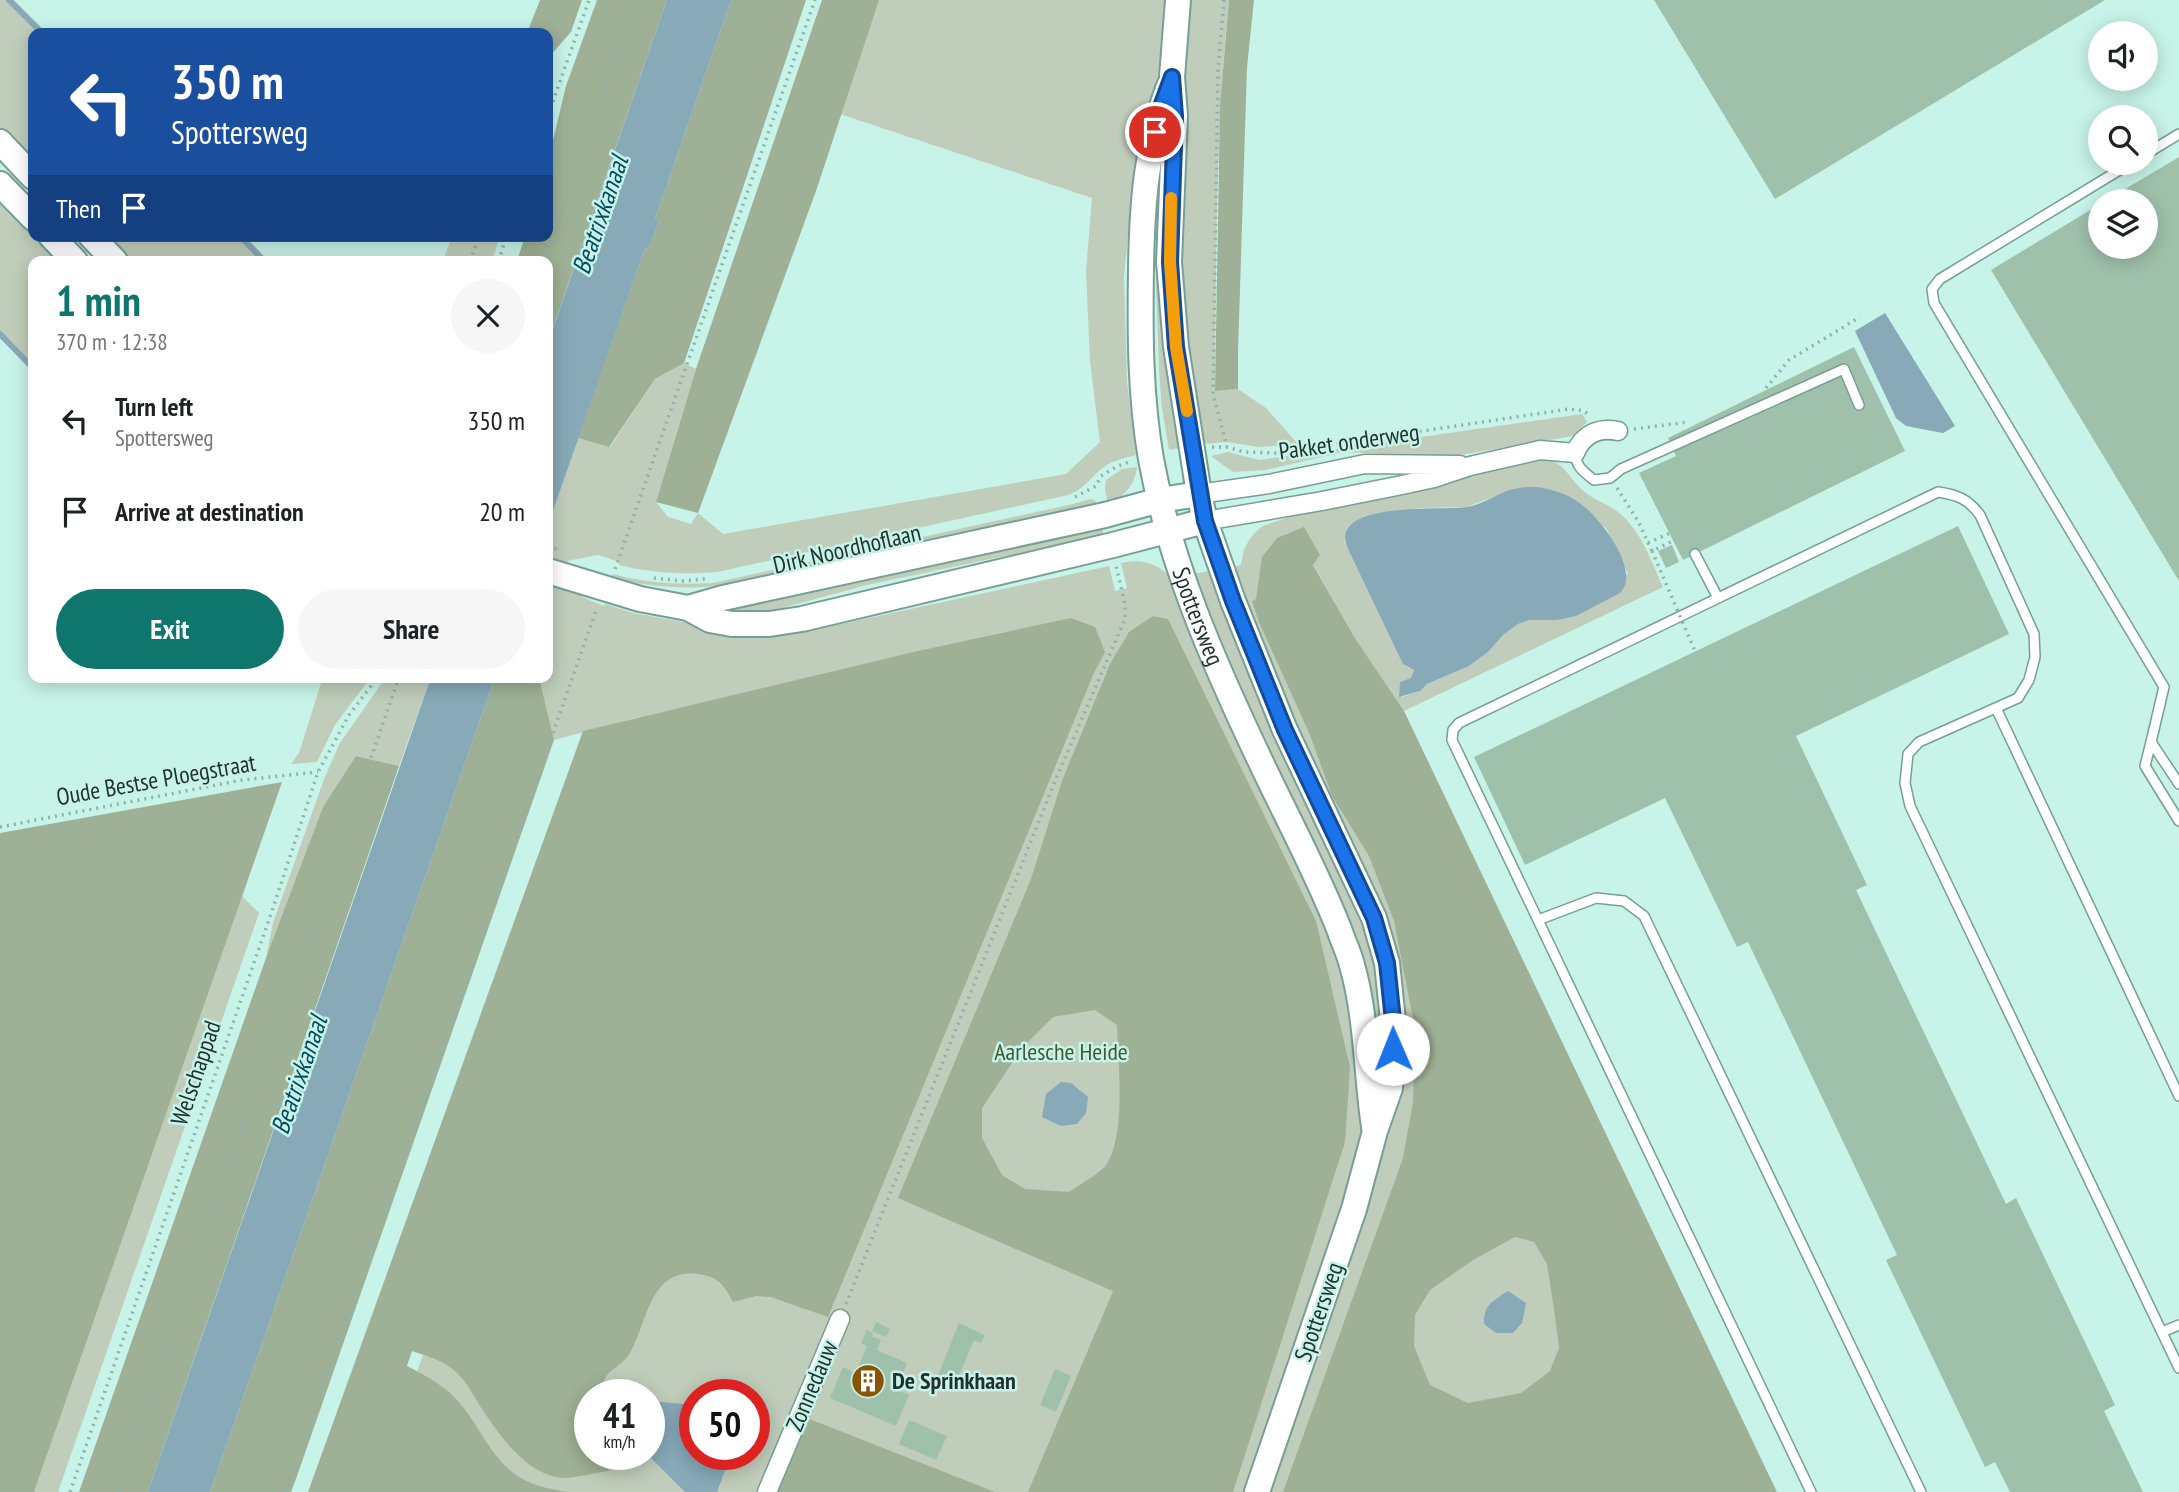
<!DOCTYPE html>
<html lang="en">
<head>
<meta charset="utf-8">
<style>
	:root { --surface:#fff; --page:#f6f6f6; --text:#202124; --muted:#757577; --accent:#0f766e }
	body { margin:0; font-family:"PT Sans Narrow",sans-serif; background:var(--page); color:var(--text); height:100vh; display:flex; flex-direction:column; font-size:26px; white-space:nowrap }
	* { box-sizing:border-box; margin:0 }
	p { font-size:23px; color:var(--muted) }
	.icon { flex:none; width:38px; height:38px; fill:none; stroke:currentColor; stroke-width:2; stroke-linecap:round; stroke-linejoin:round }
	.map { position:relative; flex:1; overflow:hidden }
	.details { position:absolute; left:28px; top:256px; width:525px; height:427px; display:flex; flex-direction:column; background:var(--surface); border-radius:14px; box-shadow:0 4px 18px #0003 }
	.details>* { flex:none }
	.guide { position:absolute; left:28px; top:28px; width:525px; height:214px; border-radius:14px; box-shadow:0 4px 18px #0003; background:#1a4fa0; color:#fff; overflow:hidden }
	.controls { position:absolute; left:2088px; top:21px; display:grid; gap:14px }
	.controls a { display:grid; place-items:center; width:70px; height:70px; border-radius:50%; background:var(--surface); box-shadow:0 4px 18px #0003; font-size:35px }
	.speed { position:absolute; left:574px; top:1379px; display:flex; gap:14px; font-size:35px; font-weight:700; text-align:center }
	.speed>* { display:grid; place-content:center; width:91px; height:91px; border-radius:50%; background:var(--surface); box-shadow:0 4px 18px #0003; line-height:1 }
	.speed small { font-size:18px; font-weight:400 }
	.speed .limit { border:10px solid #d22; background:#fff; color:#111 }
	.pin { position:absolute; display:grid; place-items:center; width:60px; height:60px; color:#fff; margin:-30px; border:4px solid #fff; border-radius:50%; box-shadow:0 2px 7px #0007 }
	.me { position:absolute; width:77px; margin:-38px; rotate:359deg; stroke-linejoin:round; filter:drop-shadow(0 0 5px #0008) }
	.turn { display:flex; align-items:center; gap:24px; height:147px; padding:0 28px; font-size:32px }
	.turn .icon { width:91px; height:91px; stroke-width:2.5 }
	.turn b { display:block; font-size:49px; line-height:60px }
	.then { display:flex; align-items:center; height:66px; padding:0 28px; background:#0003; gap:14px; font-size:26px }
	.round { display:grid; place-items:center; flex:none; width:74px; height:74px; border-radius:37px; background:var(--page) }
	.overview { display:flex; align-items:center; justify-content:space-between; height:119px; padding:0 28px }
	h1 { font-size:42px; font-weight:700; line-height:52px; color:var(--accent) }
	.button { display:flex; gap:14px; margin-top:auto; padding:14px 28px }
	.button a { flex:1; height:80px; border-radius:42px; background:var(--accent); color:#fff; font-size:28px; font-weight:700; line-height:80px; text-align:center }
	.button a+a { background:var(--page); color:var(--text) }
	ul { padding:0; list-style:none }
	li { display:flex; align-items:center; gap:21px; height:91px; padding:0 28px }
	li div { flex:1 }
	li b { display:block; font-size:26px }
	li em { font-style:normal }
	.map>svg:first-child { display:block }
	.green { fill:#c0cdba; fill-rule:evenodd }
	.forest { fill:#9eb095; fill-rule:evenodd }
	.water { fill:#87a9b8 }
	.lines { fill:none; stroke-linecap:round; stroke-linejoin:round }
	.stream { stroke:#87a9b8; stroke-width:6 }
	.building { fill:#9fc1ac }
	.lane-casing { stroke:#769f96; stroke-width:12 }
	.street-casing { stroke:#769f96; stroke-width:21 }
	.secondary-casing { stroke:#769f96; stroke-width:28 }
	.path { stroke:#8fb2aa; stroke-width:3.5; stroke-dasharray:2 5; stroke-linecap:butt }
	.lane { stroke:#fff; stroke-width:9 }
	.street { stroke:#fff; stroke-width:18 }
	.secondary { stroke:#fff; stroke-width:24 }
	.path-bridge { stroke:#8fb2aa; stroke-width:3.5; stroke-dasharray:2 5; stroke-linecap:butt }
	.route-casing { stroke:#114b97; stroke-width:18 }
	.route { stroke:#1a73e8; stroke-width:12 }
	.slow { stroke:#f59e0b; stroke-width:12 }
	.labels { text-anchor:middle; stroke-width:5; stroke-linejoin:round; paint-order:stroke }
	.street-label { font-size:24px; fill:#1f302d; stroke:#c7f3e9 }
	.park-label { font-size:24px; fill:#3f592f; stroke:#c7f3e9 }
	.poi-label { font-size:24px; font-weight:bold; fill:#1f302d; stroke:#c7f3e9; text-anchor:start }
	.water-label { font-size:26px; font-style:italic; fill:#024b61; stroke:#c7f3e9 }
</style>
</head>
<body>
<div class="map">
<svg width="2179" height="1492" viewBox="0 0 2179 1492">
	<rect width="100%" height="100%" fill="#c7f3e9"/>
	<path class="green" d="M0,0H14L47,33H33V167L0,133Z
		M879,0H1166L1154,113L1131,205L1124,277L1127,382L1136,455C1125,458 1113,460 1104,467C1090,477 1084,490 1068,495L717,572C683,575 652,573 619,565V562L598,555L567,561L582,597L604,606L605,604L633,613L751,634L800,633L1109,566L1115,591L1127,588L1121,563C1141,558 1157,563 1172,578L1241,565C1243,548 1249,536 1263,526L1321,506L1538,459C1566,459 1566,477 1585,492C1594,500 1608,504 1618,512C1641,530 1651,561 1663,587L1404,711L1355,638L1313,564L1320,555L1277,538L1752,1492H374L582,911L640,717L554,740L539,677H548V525L578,438L610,447L655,379L684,363L696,369L656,502L668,517L691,524L698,513L723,534L1066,474L1100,442L1090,361L1086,271L1092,198L840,114ZM1535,487L1606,528L1628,574L1557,620H1530L1518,624L1503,635L1488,652L1469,666L1427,684L1420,691L1402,697L1400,682L1412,678L1414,669L1407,667L1403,663L1344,540L1418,508L1466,507L1518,488ZM590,1395H649V1454H590ZM695,1395H754V1454H695Z
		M1189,0H1229C1216,130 1216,260 1215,391L1238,389L1266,408L1298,444L1259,447L1227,442L1203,444L1189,396L1178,210Z
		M1164,116L1185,447L1169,450L1162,409L1159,370L1156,287V173Z
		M0,191L33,225V236H45L68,261H33V368L0,334Z
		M100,236H245L269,261H124Z
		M452,236H500L492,261H443Z
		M1582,414L1587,422L1573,436L1448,457L1343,452L1266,470L1233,472L1211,456L1228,452L1259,460Z
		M1137,467C1135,485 1124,497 1108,504L1105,489L1106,480L1122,469Z
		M1090,499L1095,500L1097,506L727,585C687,590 650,587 612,578L613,574C646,583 678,585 713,583L1073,504Z
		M1101,526L1104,535L867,585L767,612L729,613V606Z
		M323,677H371L335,725L317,762L291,764L299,753Z
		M386,677H431L399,766L356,756L266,958L273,923L324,779L340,743Z
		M242,896L259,913L58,1492H34Z"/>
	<path class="forest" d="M540,0H582L571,32L548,58V33H527Z
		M597,0H667L548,342V261H517L525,236H548V161L566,86Z
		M731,0H806L684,363L655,379L609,447L578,438L645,248L649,249L659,221L655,219Z
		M822,0H879L816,191L698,513L656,502L696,369Z
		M1229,0H1254L1247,67L1238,352V389L1215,391L1220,107Z
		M1304,527L1320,555L1313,565L1355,638L1404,711L1777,1492H1283L1403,1158L1413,1102L1415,1029L1394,921L1369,856L1332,796L1310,735L1259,622L1252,601L1256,599L1262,557L1277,538ZM1515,1237L1534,1242L1547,1264L1554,1309L1559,1348L1550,1371L1521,1393L1468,1403L1430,1385L1414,1346L1415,1315L1430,1290L1473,1260Z
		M1153,616L1168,619L1316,921L1350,1067L1345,1142L1233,1492H1028L1113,1291L898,1198L1031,879L1062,781L1110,664L1129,632ZM1095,1010L1117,1025C1118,1062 1126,1130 1108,1162C1103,1172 1079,1185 1069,1192L1025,1189L1002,1175L982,1138V1108L1022,1048L1053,1017Z
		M1071,618L1095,627L1105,652L1093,675L828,1317L771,1297L756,1296L733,1302C724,1285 719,1277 698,1274C649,1268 648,1322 630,1353C619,1371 601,1368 602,1395H590V1454H607L609,1471C595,1473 580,1477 566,1478C530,1478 502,1439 484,1412C475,1399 468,1383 456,1372C445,1361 427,1356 412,1351L407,1366C428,1377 448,1387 463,1407C482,1431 494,1463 521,1478C535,1487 552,1489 568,1492H308L583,731L918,651Z
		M495,677H539L554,740L297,1476L291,1492H210Z
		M356,756L399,766L148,1492H79L266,958L323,807Z
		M282,782L34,1492H0V833Z
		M807,1418L995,1492H778Z"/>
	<path class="water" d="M667,0H731L655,219L659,221L649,249L645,248L548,525V343Z
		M1885,313L1955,426L1943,433L1906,426L1896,418L1855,331Z
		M1535,487C1549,488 1569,494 1581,504C1600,518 1642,571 1620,593L1576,616L1557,620H1530L1518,624L1503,635L1488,652L1469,666L1427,684L1420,691L1399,697L1400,682L1411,678L1414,670L1403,664L1348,549C1326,500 1443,511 1467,507C1485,504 1500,491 1518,488C1523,487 1529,487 1535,487Z
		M431,677H495L210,1492H148Z
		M1061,1082L1071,1083L1088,1097L1086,1113L1077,1124L1061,1126L1042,1117L1046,1094Z
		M1508,1291L1526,1303L1522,1323L1513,1333H1496L1484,1324C1483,1305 1493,1301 1508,1291Z
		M649,1401L695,1405V1454H731L717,1492H685L647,1454H649Z"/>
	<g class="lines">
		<path class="stream" d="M9,0L42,33
			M240,236L264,261
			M0,334L33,368"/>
	</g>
	<path class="building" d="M1654,0H2105L1775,199Z
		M2179,157V581L1991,270L2100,204V247H2146V201H2105Z
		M1854,347L1905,451L1683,560L1639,473L1676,456L1668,438Z
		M1958,526L2009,634L1796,736L1867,885L1856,890L2006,1204L2016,1198L2115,1405L2104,1411L2143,1492H2010L1995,1462L1985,1467L1886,1260L1897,1255L1779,1007L1748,942L1737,947L1665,798L1525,865L1474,757Z
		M1672,545L1679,562L1666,568L1658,551Z
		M876,1322L890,1329L886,1337L872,1331Z
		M959,1323L985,1335L981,1343L974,1340L956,1383L938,1375Z
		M867,1330L873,1333L872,1336L881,1340L877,1350L907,1363L896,1390L909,1395L896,1426L830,1398L843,1367L856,1373L867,1346L861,1343Z
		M1055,1369L1071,1376L1056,1412L1040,1405Z
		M909,1420L947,1436L936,1460L899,1444Z"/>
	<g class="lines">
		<g class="lane-casing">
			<path id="lane" d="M2146,154L2179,134
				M2131,163L1940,279L1932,289L1934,303L2164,687L2151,742
				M1575,453C1576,467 1584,472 1594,480L1610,478L1621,469L1844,369L1859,405
				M1695,554L1718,598
				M1996,708L2179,1096
				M2179,784L2151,742L2145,766L2179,821
				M1538,920L1596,898L1624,901L1644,916L1921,1492
				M2162,1332L2179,1325
				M1811,1492L1452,740L1453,730L1459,723L1938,492C1958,495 1968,499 1980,515L2034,634L2035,657L2029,680L2018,698L1919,742L1908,754L1905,783L1910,806L2179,1368"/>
		</g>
		<g class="street-casing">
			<path id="street" d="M1199,494L1269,484L1365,464L1460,465
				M1205,521L1322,501L1402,485L1434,478L1470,466L1540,450L1575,453C1583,434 1599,427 1618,431
				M767,1492L840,1319"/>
		</g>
		<g class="secondary-casing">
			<g id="secondary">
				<path d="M1178,0L1172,77L1175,116L1169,262L1176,347L1199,494L1205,521L1233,601L1285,730L1374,918L1387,963L1394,1030L1390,1088L1375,1131L1354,1209L1257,1492"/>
				<path id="s1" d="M1169,86C1146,145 1142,206 1141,268C1140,332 1140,396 1151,459C1170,563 1213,661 1258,756C1285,814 1316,870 1339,929C1343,941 1349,953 1352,965C1367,1018 1366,1073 1374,1127"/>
				<path d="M0,142L33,177"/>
				<path d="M0,184L33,218"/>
				<path d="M51,236L75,261"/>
				<path d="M91,236L115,261"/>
				<path d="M548,571L640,599L688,608L710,620L732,624H769L802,619L1113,545L1205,521"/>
				<path d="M688,608L723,598L1105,515L1160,500L1199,494"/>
			</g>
		</g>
		<path class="path" d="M1224,0L1218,69L1213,394L1227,447
			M548,48L561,0
			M548,115L589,0
			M470,261L479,236
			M499,261L506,236
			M546,261L636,0
			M1766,388L1789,360L1860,317
			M1634,429L1689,422
			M1212,447H1227L1244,452L1276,453L1569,409L1584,411L1590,416
			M1617,488L1638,521L1652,551L1673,541
			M1075,497L1096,486L1101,476L1116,467L1129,462
			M1648,543L1670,533
			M548,546L560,550
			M615,569L815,0
			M654,578L682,581L706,579
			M0,827L242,780L318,772
			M846,1304L1055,781L1125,619V604L1116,566
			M70,1492L273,908L318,772L349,715L378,677
			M117,1492L399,677
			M285,1492L597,608"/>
		<use href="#lane" class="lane"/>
		<use href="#street" class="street"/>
		<use href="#secondary" class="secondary"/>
		<path class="path-bridge" d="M1652,551L1695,651"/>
	</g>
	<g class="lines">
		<g class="route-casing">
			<path id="route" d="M1155,132L1159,112L1172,77L1175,116L1170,262L1176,347L1205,521L1233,601L1285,730L1374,918L1387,963L1394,1030L1393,1049"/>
		</g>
		<use href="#route" class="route"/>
		<path class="slow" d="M1171,198L1170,262L1176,347L1187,411"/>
	</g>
	<defs>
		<g id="building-disc" transform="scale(1.75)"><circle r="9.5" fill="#895303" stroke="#c7f3e9"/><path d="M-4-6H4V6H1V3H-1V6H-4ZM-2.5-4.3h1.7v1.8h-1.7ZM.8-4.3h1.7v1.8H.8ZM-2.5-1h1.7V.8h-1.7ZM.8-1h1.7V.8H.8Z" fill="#fff"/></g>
	</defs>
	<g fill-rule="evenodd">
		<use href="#building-disc" x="868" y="1381"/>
	</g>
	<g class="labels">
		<g class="street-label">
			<text transform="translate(1349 442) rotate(-8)" y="8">Pakket onderweg</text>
			<text transform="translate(847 549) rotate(-13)" y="8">Dirk Noordhoflaan</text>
			<text dy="8" stroke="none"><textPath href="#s1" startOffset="541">Spottersweg</textPath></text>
			<text transform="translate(156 780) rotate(-10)" y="8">Oude Bestse Ploegstraat</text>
			<text transform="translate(196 1073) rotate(-71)" y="8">Welschappad</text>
			<text transform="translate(1319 1312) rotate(-71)" y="8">Spottersweg</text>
			<text transform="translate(812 1386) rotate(-67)" y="8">Zonnedauw</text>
		</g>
		<g class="park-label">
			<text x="1061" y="1060">Aarlesche Heide</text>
		</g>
		<g class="poi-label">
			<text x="892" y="1389">De Sprinkhaan</text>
		</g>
		<g class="water-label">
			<text transform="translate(600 215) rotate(-71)" y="9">Beatrixkanaal</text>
			<text transform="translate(299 1075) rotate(-71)" y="9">Beatrixkanaal</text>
		</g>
	</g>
</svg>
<div class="controls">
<a><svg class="icon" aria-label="sound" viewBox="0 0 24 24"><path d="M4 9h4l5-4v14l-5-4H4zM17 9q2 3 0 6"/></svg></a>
<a><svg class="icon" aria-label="search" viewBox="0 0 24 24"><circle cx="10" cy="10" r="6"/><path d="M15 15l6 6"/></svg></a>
<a><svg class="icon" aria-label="layers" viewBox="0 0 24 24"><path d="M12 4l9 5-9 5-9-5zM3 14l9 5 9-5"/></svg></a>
</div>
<div class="speed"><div>41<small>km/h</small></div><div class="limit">50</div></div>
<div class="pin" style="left:1155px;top:132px;background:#d93025"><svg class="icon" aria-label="arrive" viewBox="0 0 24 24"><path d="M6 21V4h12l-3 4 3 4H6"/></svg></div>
<svg class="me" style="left:1393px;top:1049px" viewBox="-20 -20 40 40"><circle r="19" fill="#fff"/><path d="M0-13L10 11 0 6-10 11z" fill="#1a73e8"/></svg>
<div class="guide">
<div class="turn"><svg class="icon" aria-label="left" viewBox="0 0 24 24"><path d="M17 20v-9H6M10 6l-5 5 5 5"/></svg><div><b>350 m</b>Spottersweg</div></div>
<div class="then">Then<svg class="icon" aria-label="arrive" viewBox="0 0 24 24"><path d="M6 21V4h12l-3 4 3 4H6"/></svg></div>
</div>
<section class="details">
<div class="overview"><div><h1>1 min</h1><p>370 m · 12:38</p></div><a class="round"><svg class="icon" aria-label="close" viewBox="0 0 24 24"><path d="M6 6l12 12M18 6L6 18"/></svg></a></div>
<ul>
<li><svg class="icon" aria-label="left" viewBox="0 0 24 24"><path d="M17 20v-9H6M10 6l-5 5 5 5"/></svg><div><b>Turn left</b><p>Spottersweg</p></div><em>350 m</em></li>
<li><svg class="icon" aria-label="arrive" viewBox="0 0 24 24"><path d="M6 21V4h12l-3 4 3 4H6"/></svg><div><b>Arrive at destination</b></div><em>20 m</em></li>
</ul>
<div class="button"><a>Exit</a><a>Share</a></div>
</section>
</div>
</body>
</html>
